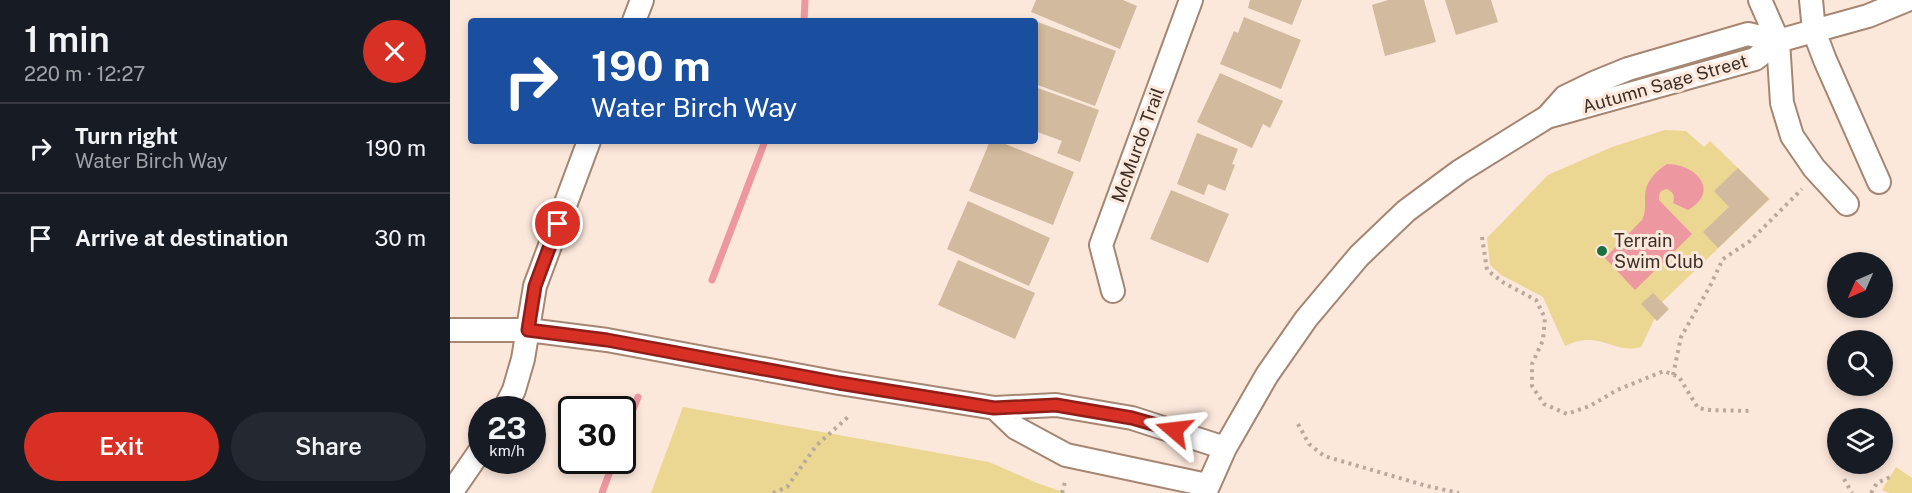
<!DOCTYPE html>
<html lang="en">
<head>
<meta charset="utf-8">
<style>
	:root { --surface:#171b24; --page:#242831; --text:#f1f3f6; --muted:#9ea1a6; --line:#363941; --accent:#d93025 }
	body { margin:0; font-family:"Public Sans",sans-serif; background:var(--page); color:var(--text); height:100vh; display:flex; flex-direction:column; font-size:22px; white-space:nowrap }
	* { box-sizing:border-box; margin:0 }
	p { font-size:20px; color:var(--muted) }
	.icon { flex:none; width:33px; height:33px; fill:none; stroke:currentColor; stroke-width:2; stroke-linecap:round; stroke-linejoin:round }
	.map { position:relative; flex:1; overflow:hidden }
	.sheet { display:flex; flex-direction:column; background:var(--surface); width:450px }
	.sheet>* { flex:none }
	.banner { position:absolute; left:18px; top:18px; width:570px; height:126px; border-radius:6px; box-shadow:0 3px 9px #0003; background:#1a4fa0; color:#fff; overflow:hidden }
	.needle { width:39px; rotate:225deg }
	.tools { position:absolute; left:1377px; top:252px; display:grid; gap:12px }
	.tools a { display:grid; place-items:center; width:66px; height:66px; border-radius:50%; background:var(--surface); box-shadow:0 3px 9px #0003; font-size:30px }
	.speed { position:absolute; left:18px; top:396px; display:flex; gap:12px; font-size:30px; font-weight:700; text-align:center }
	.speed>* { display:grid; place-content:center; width:78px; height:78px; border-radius:50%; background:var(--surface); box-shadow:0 3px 9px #0003; line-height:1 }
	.speed small { font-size:15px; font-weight:400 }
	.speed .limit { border:3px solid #111; border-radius:9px; background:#fff; color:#111 }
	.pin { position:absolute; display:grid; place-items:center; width:51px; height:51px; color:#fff; margin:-26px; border:3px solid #fff; border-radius:50%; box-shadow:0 2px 6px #0007 }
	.me { position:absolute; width:66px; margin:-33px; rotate:287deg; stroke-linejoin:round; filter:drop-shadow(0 0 4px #0008) }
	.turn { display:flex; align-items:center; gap:21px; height:126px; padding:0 24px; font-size:27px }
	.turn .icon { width:78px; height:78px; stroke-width:2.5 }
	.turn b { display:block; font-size:42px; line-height:51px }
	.round { display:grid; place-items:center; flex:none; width:63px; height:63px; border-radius:32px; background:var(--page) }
	.headline { display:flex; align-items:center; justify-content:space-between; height:102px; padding:0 24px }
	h1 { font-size:36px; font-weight:600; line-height:45px }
	.cta { display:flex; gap:12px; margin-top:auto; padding:12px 24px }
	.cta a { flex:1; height:69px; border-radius:36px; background:var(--accent); color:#fff; font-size:24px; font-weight:600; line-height:69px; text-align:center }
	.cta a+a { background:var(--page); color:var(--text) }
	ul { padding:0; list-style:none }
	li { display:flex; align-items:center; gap:18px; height:90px; padding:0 24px; border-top:2px solid var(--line) }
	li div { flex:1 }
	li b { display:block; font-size:22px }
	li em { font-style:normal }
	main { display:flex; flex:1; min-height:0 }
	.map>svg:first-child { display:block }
	.green { fill:#ebd792 }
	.water { fill:#ed97a1 }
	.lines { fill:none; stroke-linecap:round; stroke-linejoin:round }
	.stream { stroke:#ed97a1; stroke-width:7 }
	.building { fill:#d1ba9d }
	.minor-casing { stroke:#a58672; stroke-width:26 }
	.path { stroke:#baa89d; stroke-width:4; stroke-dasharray:3 4.5; stroke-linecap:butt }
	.minor { stroke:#fff; stroke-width:22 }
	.route-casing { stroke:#8d1f18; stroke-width:15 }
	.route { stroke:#d93025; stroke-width:10 }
	.poi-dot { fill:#1b7042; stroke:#fce7db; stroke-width:2 }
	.labels { text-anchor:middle; stroke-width:6; stroke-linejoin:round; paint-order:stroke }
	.street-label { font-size:18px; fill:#3b2e26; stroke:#fce7db }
	.poi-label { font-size:18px; fill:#3b2e26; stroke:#fce7db; text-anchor:start }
</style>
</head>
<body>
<main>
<section class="sheet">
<div class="headline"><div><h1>1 min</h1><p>220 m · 12:27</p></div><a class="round" style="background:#d93025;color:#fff"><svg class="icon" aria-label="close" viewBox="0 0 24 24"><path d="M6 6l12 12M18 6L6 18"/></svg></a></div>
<ul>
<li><svg class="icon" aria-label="right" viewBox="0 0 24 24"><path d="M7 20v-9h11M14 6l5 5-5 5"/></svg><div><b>Turn right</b><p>Water Birch Way</p></div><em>190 m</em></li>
<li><svg class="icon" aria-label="arrive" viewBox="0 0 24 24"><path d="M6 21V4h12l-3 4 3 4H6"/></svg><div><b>Arrive at destination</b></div><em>30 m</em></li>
</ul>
<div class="cta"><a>Exit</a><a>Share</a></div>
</section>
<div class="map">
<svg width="1462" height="493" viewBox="0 0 1462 493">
	<rect width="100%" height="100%" fill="#fce7db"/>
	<path class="green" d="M1215,130L1236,131L1254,147L1260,141L1320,199L1212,302L1216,307L1204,320L1191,347C1162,355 1151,329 1115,346L1093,297L1051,275L1040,265L1037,238L1098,175L1162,147Z
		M233,407L539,462L587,483L616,493H201Z
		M1446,467L1462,478V493H1439L1432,490Z"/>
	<path class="water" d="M1217,164C1246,164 1271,191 1238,210L1223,203C1225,196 1224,193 1217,189C1210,190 1209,193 1209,200L1242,234L1185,290L1155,258L1192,220C1196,212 1195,204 1195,196C1195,182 1206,171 1217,164Z"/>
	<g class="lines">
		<path class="stream" d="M354,21L355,0
			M262,280L315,141
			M172,438L188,397
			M152,493L164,460"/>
	</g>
	<path class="building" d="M586,0H673L687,6L670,49L581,12Z
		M800,0H852L842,25L798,8Z
		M938,0H974L986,42L935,56L922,5Z
		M995,0H1041L1048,22L1006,35Z
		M794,17L851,40L831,89L770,64L784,31L788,33Z
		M585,21L666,51L645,106L585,84Z
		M770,73L833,101L820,128L813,124L802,148L747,122Z
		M585,87L649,110L630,162L607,153L612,141L585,131Z
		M747,133L788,149L782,164L785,165L775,191L758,184L754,195L727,184Z
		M540,141H548L624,172L603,225L519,191Z
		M1288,168L1319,199L1268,248L1253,232L1279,207L1264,191Z
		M721,190L779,214L758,263L700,239Z
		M518,201L600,238L579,286L497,249Z
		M508,260L585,293L565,339L488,305Z
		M1203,293L1219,309L1207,321L1191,304Z"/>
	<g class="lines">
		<g class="minor-casing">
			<path id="minor" d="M1310,0L1328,41L1332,103L1342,136L1364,168L1397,204
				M1361,0L1364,31L1375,60L1429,182
				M184,21L192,0
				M1098,116L1115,97L1146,82L1178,69L1298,34L1328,41
				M663,291L651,245L741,0
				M0,330H78L157,340L389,383L545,408L606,405L682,418L775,448
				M545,408L566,428L616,455L757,485
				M54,410L64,390L73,359L85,286L139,141
				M1,493L32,448
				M755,493L775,448L817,375L856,319L909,256L956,211L1010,171L1097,117L1305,59L1328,41L1418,16L1457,0"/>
		</g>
		<path class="path" d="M1032,237L1037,270L1054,283L1086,300L1095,318L1093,340L1082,364V386L1094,404L1117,414L1140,406L1167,390L1214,371L1229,377L1248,408L1260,410L1302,411
			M1223,375L1231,337L1260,286L1273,259L1300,241L1352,189
			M848,424L859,444L874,456L977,486L1009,493
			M1394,479L1402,493
			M323,493L337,487L366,446L399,416
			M612,493L615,482
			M1421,493L1427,483L1440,477"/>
		<use href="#minor" class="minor"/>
	</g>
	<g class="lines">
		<g class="route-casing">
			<path id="route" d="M108,224L85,286L78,330L157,340L389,383L544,408L606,405L682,418L724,430"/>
		</g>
		<use href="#route" class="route"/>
	</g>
	<circle class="poi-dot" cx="1152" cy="251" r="6"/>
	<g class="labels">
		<g class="street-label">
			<text transform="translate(1215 84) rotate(-16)" y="6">Autumn Sage Street</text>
			<text transform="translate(688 145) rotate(-70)" y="6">McMurdo Trail</text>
		</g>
		<g class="poi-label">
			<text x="1164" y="247">Terrain<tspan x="1164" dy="21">Swim Club</tspan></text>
		</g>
	</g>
</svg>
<div class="tools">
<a><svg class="needle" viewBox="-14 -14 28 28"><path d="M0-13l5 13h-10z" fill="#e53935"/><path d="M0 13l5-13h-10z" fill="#9ea1a6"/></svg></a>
<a><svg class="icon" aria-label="search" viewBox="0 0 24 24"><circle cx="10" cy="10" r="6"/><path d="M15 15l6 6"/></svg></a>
<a><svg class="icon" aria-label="layers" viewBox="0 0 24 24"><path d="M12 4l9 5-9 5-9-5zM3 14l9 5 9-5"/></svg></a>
</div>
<div class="speed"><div>23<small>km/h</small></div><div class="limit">30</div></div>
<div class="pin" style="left:108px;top:224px;background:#d93025"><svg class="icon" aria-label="arrive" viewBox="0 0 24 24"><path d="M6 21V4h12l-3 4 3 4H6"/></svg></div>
<svg class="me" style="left:724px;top:430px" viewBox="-20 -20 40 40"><path d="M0-17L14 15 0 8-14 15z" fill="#d93025" stroke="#fff" stroke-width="4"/></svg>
<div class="banner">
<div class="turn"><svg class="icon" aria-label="right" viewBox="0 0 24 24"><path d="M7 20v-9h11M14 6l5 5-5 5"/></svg><div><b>190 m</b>Water Birch Way</div></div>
</div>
</div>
</main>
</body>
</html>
